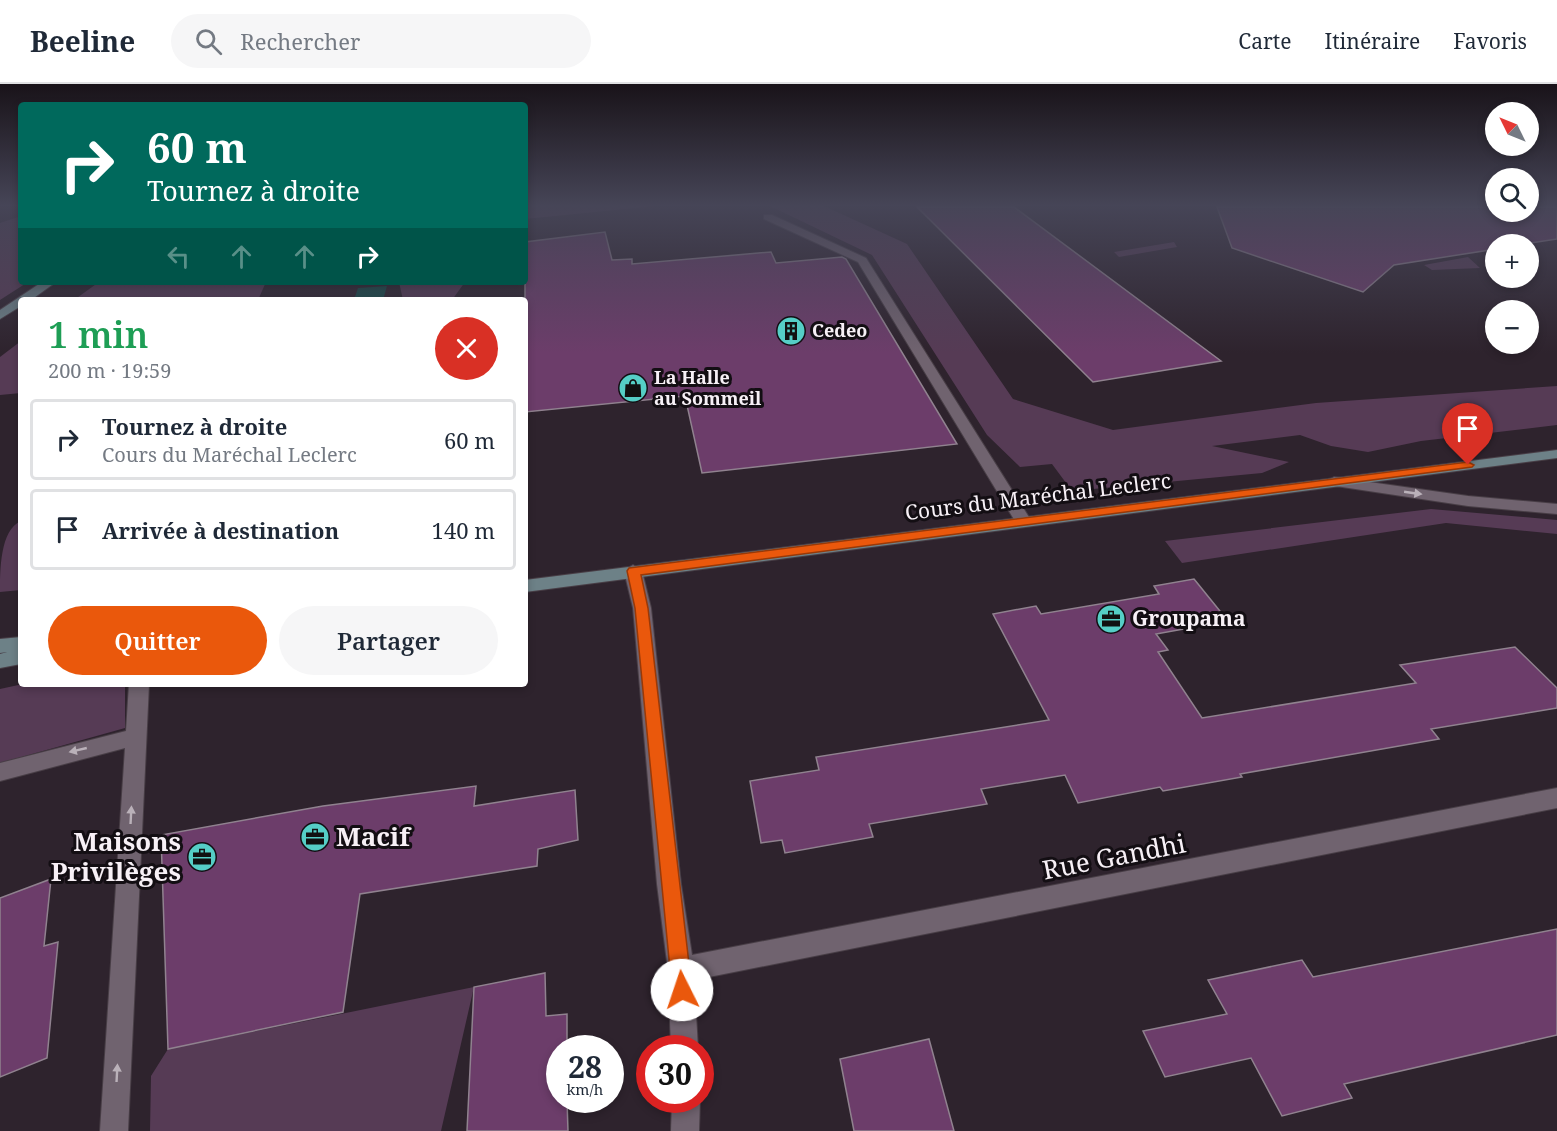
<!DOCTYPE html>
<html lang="fr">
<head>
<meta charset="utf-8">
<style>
	:root { --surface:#fff; --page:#f6f6f7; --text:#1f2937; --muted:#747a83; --line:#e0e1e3; --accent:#ea580c }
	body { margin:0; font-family:"Noto Serif",serif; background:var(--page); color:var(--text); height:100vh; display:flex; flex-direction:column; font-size:22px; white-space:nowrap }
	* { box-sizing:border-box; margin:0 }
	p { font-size:20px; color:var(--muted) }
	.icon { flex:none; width:33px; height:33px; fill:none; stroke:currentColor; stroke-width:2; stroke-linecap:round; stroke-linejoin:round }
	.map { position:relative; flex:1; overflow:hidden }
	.side { position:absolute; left:18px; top:213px; width:510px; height:390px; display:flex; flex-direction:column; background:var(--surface); border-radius:6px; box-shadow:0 3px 9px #0003 }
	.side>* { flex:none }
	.hud { position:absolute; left:18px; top:18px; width:510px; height:183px; border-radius:6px; box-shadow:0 3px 9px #0003; background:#00695c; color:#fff; overflow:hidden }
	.needle { width:39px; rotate:313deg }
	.buttons { position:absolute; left:1485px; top:18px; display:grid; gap:12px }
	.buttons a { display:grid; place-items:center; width:54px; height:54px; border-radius:50%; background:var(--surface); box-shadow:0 3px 9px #0003; font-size:30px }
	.speed { position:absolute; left:546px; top:951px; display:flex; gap:12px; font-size:30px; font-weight:700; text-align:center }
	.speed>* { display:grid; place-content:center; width:78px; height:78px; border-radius:50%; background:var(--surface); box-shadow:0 3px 9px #0003; line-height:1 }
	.speed small { font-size:15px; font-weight:400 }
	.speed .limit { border:9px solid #d22; background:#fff; color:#111 }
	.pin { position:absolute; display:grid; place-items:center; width:51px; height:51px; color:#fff; margin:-62px -26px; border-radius:50% 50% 50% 0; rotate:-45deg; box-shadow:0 0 6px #0007 }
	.pin .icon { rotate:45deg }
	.me { position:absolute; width:66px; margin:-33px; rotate:356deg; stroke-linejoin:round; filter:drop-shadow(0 0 4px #0008) }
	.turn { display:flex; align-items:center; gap:21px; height:126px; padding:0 30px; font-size:27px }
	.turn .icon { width:78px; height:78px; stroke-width:2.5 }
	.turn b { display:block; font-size:42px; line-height:51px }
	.lanes { display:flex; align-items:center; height:57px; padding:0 30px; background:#0003; justify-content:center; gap:30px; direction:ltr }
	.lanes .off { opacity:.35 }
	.round { display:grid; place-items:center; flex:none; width:63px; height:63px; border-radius:32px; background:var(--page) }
	.overview { display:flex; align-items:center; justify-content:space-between; height:102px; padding:0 30px }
	h1 { font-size:36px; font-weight:600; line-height:45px; color:#1e9e55 }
	.button { display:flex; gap:12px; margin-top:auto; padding:12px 30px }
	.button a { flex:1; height:69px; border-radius:36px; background:var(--accent); color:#fff; font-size:24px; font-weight:600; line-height:69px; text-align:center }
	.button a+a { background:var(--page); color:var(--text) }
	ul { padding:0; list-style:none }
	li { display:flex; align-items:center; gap:18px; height:81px; margin:0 12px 9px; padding:0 18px; border:3px solid var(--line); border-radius:6px }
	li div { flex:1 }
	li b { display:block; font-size:22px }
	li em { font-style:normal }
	header { display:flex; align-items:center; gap:36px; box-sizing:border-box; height:84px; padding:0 30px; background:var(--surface); border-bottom:2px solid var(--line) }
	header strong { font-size:28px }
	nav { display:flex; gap:33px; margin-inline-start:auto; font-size:21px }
	.search { width:420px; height:54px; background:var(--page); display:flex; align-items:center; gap:15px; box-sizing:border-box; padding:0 21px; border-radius:33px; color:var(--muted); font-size:22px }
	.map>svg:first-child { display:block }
	.green { fill:#563b55 }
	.water { fill:#164b48 }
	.building { fill:#6c3d6a; stroke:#90828f; stroke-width:1.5 }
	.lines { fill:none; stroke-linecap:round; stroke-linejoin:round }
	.lane-casing { stroke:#483e46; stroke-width:2 }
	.street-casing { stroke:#483e46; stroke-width:2 }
	.secondary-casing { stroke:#483e46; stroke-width:2 }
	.lane { fill:#70636f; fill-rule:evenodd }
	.street { fill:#70636f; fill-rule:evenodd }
	.secondary { fill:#6d8187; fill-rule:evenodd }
	.oneway { fill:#bab1b9 }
	.route { fill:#ea580c; stroke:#983908; stroke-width:1.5 }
	.labels { text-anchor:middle; stroke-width:6; stroke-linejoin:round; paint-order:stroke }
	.far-poi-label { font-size:18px; font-weight:bold; fill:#f7f0f6; stroke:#130e13; text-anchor:start }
	.street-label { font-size:21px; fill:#f7f0f6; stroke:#130e13 }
	.poi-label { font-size:21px; font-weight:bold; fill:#f7f0f6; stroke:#130e13; text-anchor:start }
	.near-poi-label { font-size:26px; font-weight:bold; fill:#f7f0f6; stroke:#130e13; text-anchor:start }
	.near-street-label { font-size:26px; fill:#f7f0f6; stroke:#130e13 }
</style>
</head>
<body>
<header>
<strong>Beeline</strong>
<div class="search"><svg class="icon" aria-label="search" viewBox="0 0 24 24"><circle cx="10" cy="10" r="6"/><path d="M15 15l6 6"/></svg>Rechercher</div>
<nav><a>Carte</a><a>Itinéraire</a><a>Favoris</a></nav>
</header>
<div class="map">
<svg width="1557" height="1047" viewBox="0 0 1557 1047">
	<rect width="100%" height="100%" fill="#2e232d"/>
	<path class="green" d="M528,122H655L525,135V124Z
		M824,122L907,160L1013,315L1113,346L1316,319L1557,302V341L1421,357L1368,368L1331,362L1300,351L1212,362L1289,378L1262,389L1072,407L1052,380L1020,383L987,351L872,171L770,122Z
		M21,132V198H28L0,216V139Z
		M1174,158L1177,163L1119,173L1114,168Z
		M1468,173L1480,184L1432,186L1424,181Z
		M99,198H266L258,216H74Z
		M399,198H465L452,216H403Z
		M21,257V309L0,311V273Z
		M1431,425L1557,436V450L1446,439L1182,479L1165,457Z
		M21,437V506L0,508C0,486 0,446 21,437Z
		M23,600H125V644L0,679V605Z
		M474,903L441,1047H150L151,992L168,965Z"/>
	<path class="water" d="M387,202L383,216H354L358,204Z"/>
	<path class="building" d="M917,123H1014L1221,277L1093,298Z
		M1217,123H1496V128H1528V123H1557V155L1524,160H1496V165L1394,181L1363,208L1232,164Z
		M605,148L612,176L632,175V180L771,168L776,179L842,173L846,175L957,360L702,389L685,312L525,328V158Z
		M1194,495L1228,537L1156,550L1168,566L1158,568L1202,634L1416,599L1400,581L1515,563L1557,604V624L1431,645L1439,655L1240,690L1242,693L1163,707L1160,703L1078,719L1065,691L981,705L987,720L869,740L873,753L785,769L782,756L761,759L750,697L819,686L816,673L1049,636L993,530L1036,522L1041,530L1159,510L1154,502Z
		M476,702L474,722L575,706L578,756L538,765L537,782L360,810L343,928L168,965L161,751L323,722Z
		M51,795L44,862L58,858L47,974L0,993V814Z
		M1557,845V951L1344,1000L1352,1014L1282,1032L1251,974L1165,993L1143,947L1227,930L1208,896L1302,876L1313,893Z
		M545,889L546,932L567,930V964H560V1016H567L568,1047H467L474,903Z
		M929,955L954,1047H854L840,975Z"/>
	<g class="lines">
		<g class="lane-casing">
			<path id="lane" d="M764,131H772L866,174L1032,438L1030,442H1018L858,178L764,135Z
				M1334,393L1468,412L1557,420V430L1468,422L1329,401L1326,398Z
				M129,600H149L128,1047H100L125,664L0,697V679L126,647Z"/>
		</g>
		<g class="street-casing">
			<path id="street" d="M633,481L642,487L651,524L681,800L692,871L1557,704V724L694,896L698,964H671L668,886L657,800L633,524L624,487Z
				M672,1016H700L699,1047H671Z"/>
		</g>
		<g class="secondary-casing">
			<path id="secondary" d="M42,198H56L31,216H21V222L0,235V226Z
				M1557,366V374L525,508V496Z
				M21,553V580L0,584V570L7,568L0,569V555Z"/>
		</g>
		<use href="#lane" class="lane"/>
		<use href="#street" class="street"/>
		<use href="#secondary" class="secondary"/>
	</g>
	<defs><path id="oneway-solid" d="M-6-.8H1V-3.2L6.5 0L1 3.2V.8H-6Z" transform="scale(1.5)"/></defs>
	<g class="oneway">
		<use href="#oneway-solid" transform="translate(1413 409) rotate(8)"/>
		<use href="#oneway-solid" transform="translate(78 666) rotate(167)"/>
		<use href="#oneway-solid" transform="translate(131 731) rotate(-87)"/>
		<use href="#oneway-solid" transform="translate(117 989) rotate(-87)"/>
	</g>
	<linearGradient id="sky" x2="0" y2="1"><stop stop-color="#191319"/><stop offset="0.45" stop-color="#464557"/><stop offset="1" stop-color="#464557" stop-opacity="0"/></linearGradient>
	<rect width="1557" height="269" fill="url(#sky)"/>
	<path class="route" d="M1468,378L1474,381L1472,383L641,491L648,524L692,906L689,913L682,916L675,913L672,906L635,524L627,487L629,484Z"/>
	<defs>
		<g id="building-disc" transform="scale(1.5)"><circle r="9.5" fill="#55cec6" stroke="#130e13"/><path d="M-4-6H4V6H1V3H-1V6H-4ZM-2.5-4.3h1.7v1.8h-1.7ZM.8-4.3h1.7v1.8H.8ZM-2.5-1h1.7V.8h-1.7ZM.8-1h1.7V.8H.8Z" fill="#111"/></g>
		<g id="shop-disc" transform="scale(1.5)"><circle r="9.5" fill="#55cec6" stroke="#130e13"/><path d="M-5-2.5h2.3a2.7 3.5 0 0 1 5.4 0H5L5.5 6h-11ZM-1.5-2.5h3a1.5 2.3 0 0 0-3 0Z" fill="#111"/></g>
		<g id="office-disc" transform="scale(1.5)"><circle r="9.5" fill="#55cec6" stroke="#130e13"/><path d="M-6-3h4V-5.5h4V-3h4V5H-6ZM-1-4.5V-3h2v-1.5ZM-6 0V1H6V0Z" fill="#111"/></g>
	</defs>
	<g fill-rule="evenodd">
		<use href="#building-disc" x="791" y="247"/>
		<use href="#shop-disc" x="633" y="304"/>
		<use href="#office-disc" x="1111" y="535"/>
		<use href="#office-disc" x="315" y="753"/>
		<use href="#office-disc" x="202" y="773"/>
	</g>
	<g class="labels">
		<g class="far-poi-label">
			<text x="812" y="253">Cedeo</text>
			<text x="654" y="300">La Halle<tspan x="654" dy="21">au Sommeil</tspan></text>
		</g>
		<g class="street-label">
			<text transform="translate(1038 413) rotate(-7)" y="7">Cours du Maréchal Leclerc</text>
		</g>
		<g class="poi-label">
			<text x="1132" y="542">Groupama</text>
		</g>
		<g class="near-poi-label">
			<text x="336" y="762">Macif</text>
			<text x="181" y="767" text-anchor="end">Maisons<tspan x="181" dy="30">Privilèges</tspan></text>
		</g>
		<g class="near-street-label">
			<text transform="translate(1114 773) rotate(-11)" y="9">Rue Gandhi</text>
		</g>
	</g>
</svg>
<div class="buttons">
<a><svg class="needle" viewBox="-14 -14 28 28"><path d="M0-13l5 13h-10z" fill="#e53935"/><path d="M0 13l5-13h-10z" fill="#747a83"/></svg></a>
<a><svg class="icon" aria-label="search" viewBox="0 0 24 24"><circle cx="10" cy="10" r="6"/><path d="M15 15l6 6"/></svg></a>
<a>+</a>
<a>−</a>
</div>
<div class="speed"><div>28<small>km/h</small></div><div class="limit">30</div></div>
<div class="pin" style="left:1468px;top:381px;background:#d93025"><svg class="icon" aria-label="arrive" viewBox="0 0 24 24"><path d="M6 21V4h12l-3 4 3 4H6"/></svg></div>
<svg class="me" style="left:682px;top:906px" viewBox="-20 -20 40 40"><circle r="19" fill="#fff"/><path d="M0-13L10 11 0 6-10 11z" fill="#ea580c"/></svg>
<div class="hud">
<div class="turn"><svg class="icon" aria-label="right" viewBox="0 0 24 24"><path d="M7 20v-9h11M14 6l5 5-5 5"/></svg><div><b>60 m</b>Tournez à droite</div></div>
<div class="lanes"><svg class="icon off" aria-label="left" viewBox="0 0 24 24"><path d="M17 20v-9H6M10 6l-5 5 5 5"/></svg><svg class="icon off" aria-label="ahead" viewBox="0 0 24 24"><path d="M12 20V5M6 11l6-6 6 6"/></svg><svg class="icon off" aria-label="ahead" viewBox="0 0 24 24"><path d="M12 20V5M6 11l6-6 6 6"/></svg><svg class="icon" aria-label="right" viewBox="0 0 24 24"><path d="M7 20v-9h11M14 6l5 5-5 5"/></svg></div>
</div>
<section class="side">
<div class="overview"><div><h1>1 min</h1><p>200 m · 19:59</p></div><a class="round" style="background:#d93025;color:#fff"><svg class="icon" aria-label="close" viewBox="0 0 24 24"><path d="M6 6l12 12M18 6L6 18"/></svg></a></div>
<ul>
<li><svg class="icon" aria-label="right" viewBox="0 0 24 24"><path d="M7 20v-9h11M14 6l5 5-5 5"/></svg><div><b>Tournez à droite</b><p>Cours du Maréchal Leclerc</p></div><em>60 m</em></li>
<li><svg class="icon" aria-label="arrive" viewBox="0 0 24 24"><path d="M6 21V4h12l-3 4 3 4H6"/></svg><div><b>Arrivée à destination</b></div><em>140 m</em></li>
</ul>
<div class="button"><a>Quitter</a><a>Partager</a></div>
</section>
</div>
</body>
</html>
